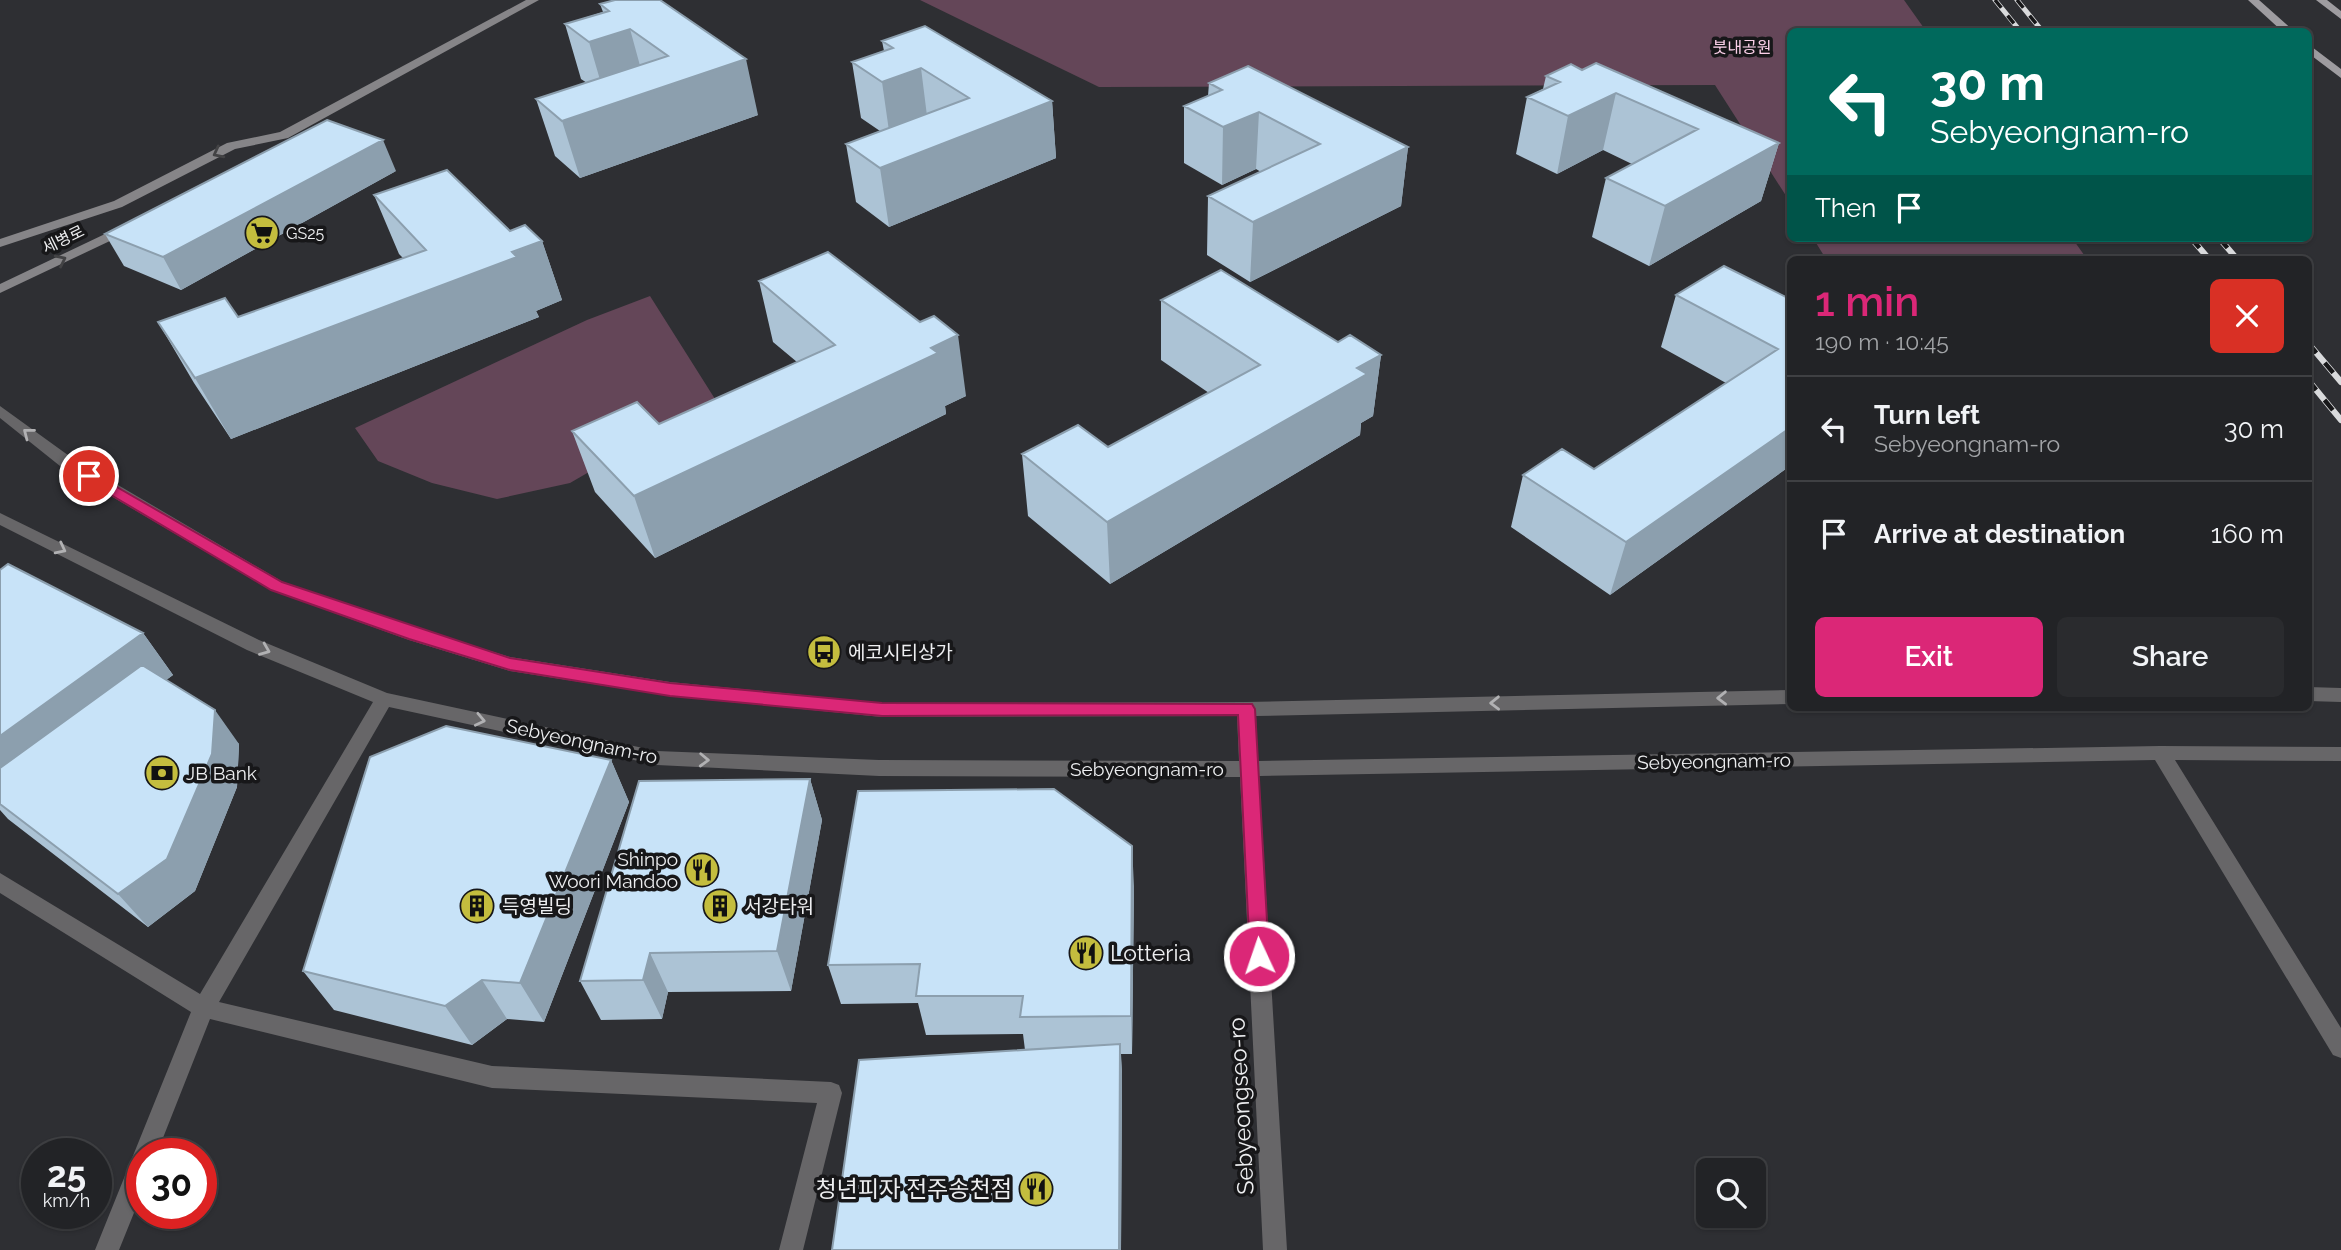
<!DOCTYPE html>
<html lang="en">
<head>
<meta charset="utf-8">
<style>
	:root { --surface:#222326; --page:#2a2b2e; --text:#f1f3f6; --muted:#a2a4a7; --line:#3f4043; --accent:#db2777 }
	body { margin:0; font-family:Raleway,"Noto Sans KR",sans-serif; background:var(--page); color:var(--text); height:100vh; display:flex; flex-direction:column; font-size:26px; white-space:nowrap }
	* { box-sizing:border-box; margin:0 }
	p { font-size:23px; color:var(--muted) }
	.icon { flex:none; width:38px; height:38px; fill:none; stroke:currentColor; stroke-width:2; stroke-linecap:round; stroke-linejoin:round }
	.map { position:relative; flex:1; overflow:hidden }
	.details { position:absolute; left:1787px; top:256px; width:525px; height:455px; display:flex; flex-direction:column; background:var(--surface); border-radius:10px; box-shadow:0 2px 5px #0004,0 0 0 2px var(--line) }
	.details>* { flex:none }
	.guide { position:absolute; left:1787px; top:28px; width:525px; height:214px; border-radius:10px; box-shadow:0 2px 5px #0004,0 0 0 2px var(--line); background:#00695c; color:#fff; overflow:hidden }
	.controls { position:absolute; left:1696px; top:1158px; display:grid; gap:14px }
	.controls a { display:grid; place-items:center; width:70px; height:70px; border-radius:10px; background:var(--surface); box-shadow:0 2px 5px #0004,0 0 0 2px var(--line); font-size:35px }
	.speed { position:absolute; left:21px; top:1138px; display:flex; gap:14px; font-size:35px; font-weight:700; text-align:center }
	.speed>* { display:grid; place-content:center; width:91px; height:91px; border-radius:50%; background:var(--surface); box-shadow:0 2px 5px #0004,0 0 0 2px var(--line); line-height:1 }
	.speed small { font-size:18px; font-weight:400 }
	.speed .limit { border:10px solid #d22; background:#fff; color:#111 }
	.pin { position:absolute; display:grid; place-items:center; width:60px; height:60px; color:#fff; margin:-30px; border:4px solid #fff; border-radius:50%; box-shadow:0 2px 7px #0007 }
	.me { position:absolute; width:77px; margin:-38px; rotate:357deg; stroke-linejoin:round; filter:drop-shadow(0 0 5px #0008) }
	.turn { display:flex; align-items:center; gap:24px; height:147px; padding:0 28px; font-size:32px }
	.turn .icon { width:91px; height:91px; stroke-width:2.5 }
	.turn b { display:block; font-size:49px; line-height:60px }
	.then { display:flex; align-items:center; height:66px; padding:0 28px; background:#0003; gap:14px; font-size:26px }
	.round { display:grid; place-items:center; flex:none; width:74px; height:74px; border-radius:10px; background:var(--page) }
	.head { display:flex; align-items:center; justify-content:space-between; height:119px; padding:0 28px }
	h1 { font-size:42px; font-weight:600; line-height:52px; color:var(--accent) }
	.cta { display:flex; gap:14px; margin-top:auto; padding:14px 28px }
	.cta a { flex:1; height:80px; border-radius:10px; background:var(--accent); color:#fff; font-size:28px; font-weight:600; line-height:80px; text-align:center }
	.cta a+a { background:var(--page); color:var(--text) }
	ul { padding:0; list-style:none }
	li { display:flex; align-items:center; gap:21px; height:105px; padding:0 28px; border-top:2px solid var(--line) }
	li div { flex:1 }
	li b { display:block; font-size:26px }
	li em { font-style:normal }
	.map>svg:first-child { display:block }
	.green { fill:#644658 }
	.lines { fill:none; stroke-linecap:round; stroke-linejoin:round }
	.street { fill:#676668; fill-rule:evenodd }
	.secondary { fill:#868588; fill-rule:evenodd }
	.primary { fill:#9e9ca0; fill-rule:evenodd }
	.rail-far1-casing { stroke:#d9dadc; stroke-width:5 }
	.rail-casing { stroke:#d9dadc; stroke-width:6 }
	.rail-far1 { stroke:#171719; stroke-width:3.5; stroke-dasharray:10; stroke-linecap:butt }
	.rail { stroke:#171719; stroke-width:4.5; stroke-dasharray:13; stroke-linecap:butt }
	.wall { fill:#acc3d5 }
	.shaded-wall { fill:#8c9fae }
	.building { fill:#c8e3f8; stroke:#8c9fae; stroke-width:2 }
	.oneway { stroke:#434345 }
	.oneway2 { stroke:#b1b1b3 }
	.route { fill:#db2777; stroke:#8e194d; stroke-width:2 }
	.labels { text-anchor:middle; stroke-width:7; stroke-linejoin:round; paint-order:stroke }
	.far-park-label { font-size:16px; fill:#fcd0e9; stroke:#171719 }
	.far-poi-label { font-size:16px; fill:#edeef0; stroke:#171719; text-anchor:start }
	.far-street-label { font-size:16px; fill:#edeef0; stroke:#171719 }
	.poi-label { font-size:19px; fill:#edeef0; stroke:#171719; text-anchor:start }
	.street-label { font-size:19px; fill:#edeef0; stroke:#171719 }
	.near-poi-label { font-size:23px; fill:#edeef0; stroke:#171719; text-anchor:start }
	.near-street-label { font-size:23px; fill:#edeef0; stroke:#171719 }
</style>
</head>
<body>
<div class="map">
<svg width="2341" height="1250" viewBox="0 0 2341 1250">
	<rect width="100%" height="100%" fill="#2e2f33"/>
	<path class="green" d="M920,0H1904L1926,31L1790,32V202L1715,85L1099,87Z
		M1813,238H2072L2087,259H1826Z
		M650,296L715,399L570,483L497,499L432,483L378,461L355,428L587,320Z"/>
	<g class="lines">
		<path class="street" d="M0,406L72,458L283,582L421,630L510,657L670,682L882,703L1246,702L1790,690V704L1256,716L1258,761L2160,746L2341,747V761L2175,760L2341,1028V1058L2333,1055L2155,760L1259,776L1287,1250H1263L1240,777L879,776L657,765L389,707L219,1002L492,1066L831,1082L839,1085L842,1093L803,1250H779L817,1103L492,1088L210,1019L157,1153H142V1193L119,1250H95L191,1012L0,893V873L200,994L373,702L247,650L0,525V513L259,640L387,693L657,751L879,760L1239,761L1237,716L882,717L670,696L510,671L409,640L271,590L60,466L0,418Z
			M2308,687L2341,688V702L2308,701Z"/>
		<path class="secondary" d="M526,0H539L288,138L235,149L122,207L0,247V239L114,201L227,143L280,132Z
			M126,224L131,225V231L0,293V284Z"/>
		<path class="primary" d="M2248,0H2259L2295,32H2283Z
			M2316,0H2327L2341,11V19Z
			M2308,44L2341,69V78L2308,53Z"/>
		<g class="rail-far1-casing">
			<path id="rail-far1" d="M1995,0L2021,32
				M2017,0L2043,32"/>
		</g>
		<g class="rail-casing">
			<path id="rail" d="M2191,238L2209,259
				M2219,238L2237,259
				M2308,343L2341,382
				M2308,380L2341,420"/>
		</g>
		<use href="#rail-far1" class="rail-far1"/>
		<use href="#rail" class="rail"/>
	</g>
	<path class="wall" d="M600,4L758,115L580,178L555,156L536,99L587,83L581,79L565,24L603,12Z
		M882,41L1052,101L1056,158L889,227L856,202L846,144L880,131L861,118L852,62L884,51Z
		M1582,70L1779,143L1761,201L1649,266L1592,237L1606,178L1632,164L1603,150L1557,174L1516,154L1527,97L1543,89L1546,76Z
		M1209,83L1408,147L1401,206L1250,282L1207,255L1208,196L1261,172L1256,169L1222,185L1184,163V106L1208,96Z
		M396,171L181,290L124,266L105,234Z
		M374,195L510,231L542,241L562,300L536,311L539,317L231,439L194,383L158,322L238,317L403,258L399,254Z
		M759,281L966,396L945,406L946,414L655,558L595,492L572,431L659,424L797,362L773,342Z
		M1676,295L1790,299V466L1610,595L1511,527L1523,475L1594,469L1726,383L1661,347Z
		M1161,300L1338,342L1381,355L1373,416L1361,423L1360,435L1110,584L1028,516L1022,454L1108,447L1209,393L1161,360Z
		M0,570L143,633L173,675L166,680L239,744L237,787L195,891L148,927L8,819L0,810Z
		M611,760L629,802L544,1022L507,1019L472,1045L334,1010L303,971Z
		M810,779L822,820L791,991L668,992L662,1019L601,1020L580,981Z
		M1134,886L1132,1054H1121L1122,1074L1121,1250H832L1025,1050L1023,1034L926,1035L918,1003L841,1004L828,965Z"/>
	<path class="shaded-wall" d="M630,29L645,84L605,97L589,42Z
		M746,59L758,115L580,178L562,121Z
		M921,68L928,124L890,138L882,82Z
		M1616,93L1603,150L1557,174L1568,116Z
		M1052,101L1056,158L889,227L880,168Z
		M1259,112L1256,169L1222,185L1223,127Z
		M383,140L396,171L181,290L163,257Z
		M1779,143L1761,201L1649,266L1665,206Z
		M1408,147L1401,206L1250,282L1253,222Z
		M542,241L562,300L536,311L539,317L231,439L195,378Z
		M958,335L966,396L945,406L946,414L655,558L634,496Z
		M1381,355L1373,416L1361,423L1360,435L1110,584L1107,522L1357,368Z
		M1790,428V466L1610,595L1626,542Z
		M143,633L173,675L20,790L0,768V736Z
		M215,710L239,744L237,787L195,891L148,927L118,894Z
		M611,760L629,802L544,1022L520,983Z
		M810,779L822,820L791,991L777,951Z
		M1132,846L1134,886L1132,1054L1131,1016Z
		M650,953L668,992L662,1019L643,980Z
		M482,980L507,1019L472,1045L445,1006Z
		M1120,1044L1122,1074L1121,1250H1119Z"/>
	<path class="building" d="M615,0H660L746,59L562,121L536,99L668,56L630,29L589,42L565,24L609,11L600,4Z
		M925,26L1052,101L880,168L846,144L969,98L921,68L882,82L852,62L893,48L882,41Z
		M1596,63L1779,143L1665,206L1606,178L1698,129L1616,93L1568,116L1527,97L1560,82L1546,76L1571,64L1582,70Z
		M1248,66L1408,147L1253,222L1208,196L1320,144L1259,112L1223,127L1184,106L1222,90L1209,83Z
		M327,120L383,140L163,257L105,234Z
		M447,170L510,231L525,225L542,241L512,252L517,257L195,378L158,322L225,298L238,317L426,250L374,195Z
		M828,252L920,322L934,316L958,335L931,348L938,353L634,496L572,431L637,402L659,424L835,345L759,281Z
		M1724,266L1790,299V428L1626,542L1523,475L1562,449L1594,469L1778,349L1676,295Z
		M1221,270L1338,342L1350,335L1381,355L1357,368L1367,374L1107,522L1022,454L1078,425L1108,447L1260,365L1161,300Z
		M8,564L143,633L0,736V570Z
		M142,665L215,710L212,754L167,859L118,894L0,804V768Z
		M446,726L611,760L520,983L482,980L445,1006L303,971L370,757Z
		M810,779L777,951L650,953L643,980L580,981L639,781Z
		M1054,789L1132,846L1131,1016L1020,1017L1023,996H916L920,964L828,965L858,791Z
		M1120,1044L1119,1250H832L859,1060Z"/>
	<defs><path id="oneway-chevron" d="M-2-3.5L2.5 0L-2 3.5" fill="none" stroke-width="1.6" stroke-linecap="round" stroke-linejoin="round" transform="scale(1.75)"/></defs>
	<g class="oneway">
		<use href="#oneway-chevron" transform="translate(218 153) rotate(153)"/>
		<use href="#oneway-chevron" transform="translate(61 260) rotate(-26)"/>
	</g>
	<g class="oneway2">
		<use href="#oneway-chevron" transform="translate(28 433) rotate(-142)"/>
		<use href="#oneway-chevron" transform="translate(61 549) rotate(27)"/>
		<use href="#oneway-chevron" transform="translate(265 650) rotate(22)"/>
		<use href="#oneway-chevron" transform="translate(1722 698) rotate(179)"/>
		<use href="#oneway-chevron" transform="translate(1495 703) rotate(179)"/>
		<use href="#oneway-chevron" transform="translate(480 720) rotate(12)"/>
		<use href="#oneway-chevron" transform="translate(704 760) rotate(2)"/>
	</g>
	<path class="route" d="M89,471L282,582L510,658L670,683L882,703L1252,704L1255,709L1269,956L1266,962L1259,965L1252,962L1250,956L1238,715L882,716L670,696L510,670L409,639L271,590L84,479L82,476Z"/>
	<defs>
		<g id="supermarket-disc" transform="scale(1.75)"><circle r="9.5" fill="#c4bd3e" stroke="#171719"/><path d="M-6-5.5h2.5l.6 2H6L4.5 2H-2.5L-4.4-4H-6ZM-1.5 3.2a1.3 1.3 0 1 0 .1 0ZM3 3.2a1.3 1.3 0 1 0 .1 0Z" fill="#111"/></g>
		<g id="bus-disc" transform="scale(1.75)"><circle r="9.5" fill="#c4bd3e" stroke="#171719"/><path d="M-5-6H5V4H4V6H2V4H-2V6H-4V4H-5ZM-3.5-4V0h7V-4ZM-3.5 1.2v1.5H-2V1.2ZM2 1.2v1.5H3.5V1.2Z" fill="#111"/></g>
		<g id="bank-disc" transform="scale(1.75)"><circle r="9.5" fill="#c4bd3e" stroke="#171719"/><path d="M-6-4H6V4H-6ZM0-2.3a2.3 2.3 0 1 0 0 4.6a2.3 2.3 0 1 0 0-4.6Z" fill="#111"/></g>
		<g id="restaurant-disc" transform="scale(1.75)"><circle r="9.5" fill="#c4bd3e" stroke="#171719"/><path d="M-5-6h1v4h1v-4h1v4h1v-4h1v5L-1.5 .5V6h-2V.5L-5-1ZM5-6V6H3V1.5H1.5Q1.5-4 5-6Z" fill="#111"/></g>
		<g id="building-disc" transform="scale(1.75)"><circle r="9.5" fill="#c4bd3e" stroke="#171719"/><path d="M-4-6H4V6H1V3H-1V6H-4ZM-2.5-4.3h1.7v1.8h-1.7ZM.8-4.3h1.7v1.8H.8ZM-2.5-1h1.7V.8h-1.7ZM.8-1h1.7V.8H.8Z" fill="#111"/></g>
	</defs>
	<g fill-rule="evenodd">
		<use href="#supermarket-disc" x="262" y="233"/>
		<use href="#bus-disc" x="824" y="652"/>
		<use href="#bank-disc" x="162" y="773"/>
		<use href="#restaurant-disc" x="702" y="870"/>
		<use href="#building-disc" x="477" y="906"/>
		<use href="#building-disc" x="720" y="906"/>
		<use href="#restaurant-disc" x="1086" y="953"/>
		<use href="#restaurant-disc" x="1036" y="1189"/>
	</g>
	<g class="labels">
		<g class="far-park-label">
			<text x="1742" y="53">붓내공원</text>
		</g>
		<g class="far-poi-label">
			<text x="286" y="239">GS25</text>
		</g>
		<g class="far-street-label">
			<text transform="translate(63 239) rotate(-26)" y="6">세병로</text>
		</g>
		<g class="poi-label">
			<text x="848" y="659">에코시티상가</text>
			<text x="186" y="780">JB Bank</text>
			<text x="678" y="866" text-anchor="end">Shinpo<tspan x="678" dy="22">Woori Mandoo</tspan></text>
			<text x="502" y="913">득영빌딩</text>
			<text x="744" y="913">서강타워</text>
		</g>
		<g class="street-label">
			<text transform="translate(582 741) rotate(12)" y="7">Sebyeongnam-ro</text>
			<text transform="translate(1714 761) rotate(-1)" y="7">Sebyeongnam-ro</text>
			<text x="1147" y="776">Sebyeongnam-ro</text>
		</g>
		<g class="near-poi-label">
			<text x="1110" y="961">Lotteria</text>
			<text x="1012" y="1197" text-anchor="end">청년피자 전주송천점</text>
		</g>
		<g class="near-street-label">
			<text transform="translate(1241 1106) rotate(-93)" y="8">Sebyeongseo-ro</text>
		</g>
	</g>
</svg>
<div class="controls">
<a><svg class="icon" aria-label="search" viewBox="0 0 24 24"><circle cx="10" cy="10" r="6"/><path d="M15 15l6 6"/></svg></a>
</div>
<div class="speed"><div>25<small>km/h</small></div><div class="limit">30</div></div>
<div class="pin" style="left:89px;top:476px;background:#d93025"><svg class="icon" aria-label="arrive" viewBox="0 0 24 24"><path d="M6 21V4h12l-3 4 3 4H6"/></svg></div>
<svg class="me" style="left:1259px;top:956px" viewBox="-20 -20 40 40"><circle r="17" fill="#db2777" stroke="#fff" stroke-width="3"/><path d="M0-11L8 9 0 5-8 9z" fill="#fff"/></svg>
<div class="guide">
<div class="turn"><svg class="icon" aria-label="left" viewBox="0 0 24 24"><path d="M17 20v-9H6M10 6l-5 5 5 5"/></svg><div><b>30 m</b>Sebyeongnam-ro</div></div>
<div class="then">Then<svg class="icon" aria-label="arrive" viewBox="0 0 24 24"><path d="M6 21V4h12l-3 4 3 4H6"/></svg></div>
</div>
<section class="details">
<div class="head"><div><h1>1 min</h1><p>190 m · 10:45</p></div><a class="round" style="background:#d93025;color:#fff"><svg class="icon" aria-label="close" viewBox="0 0 24 24"><path d="M6 6l12 12M18 6L6 18"/></svg></a></div>
<ul>
<li><svg class="icon" aria-label="left" viewBox="0 0 24 24"><path d="M17 20v-9H6M10 6l-5 5 5 5"/></svg><div><b>Turn left</b><p>Sebyeongnam-ro</p></div><em>30 m</em></li>
<li><svg class="icon" aria-label="arrive" viewBox="0 0 24 24"><path d="M6 21V4h12l-3 4 3 4H6"/></svg><div><b>Arrive at destination</b></div><em>160 m</em></li>
</ul>
<div class="cta"><a>Exit</a><a>Share</a></div>
</section>
</div>
</body>
</html>
